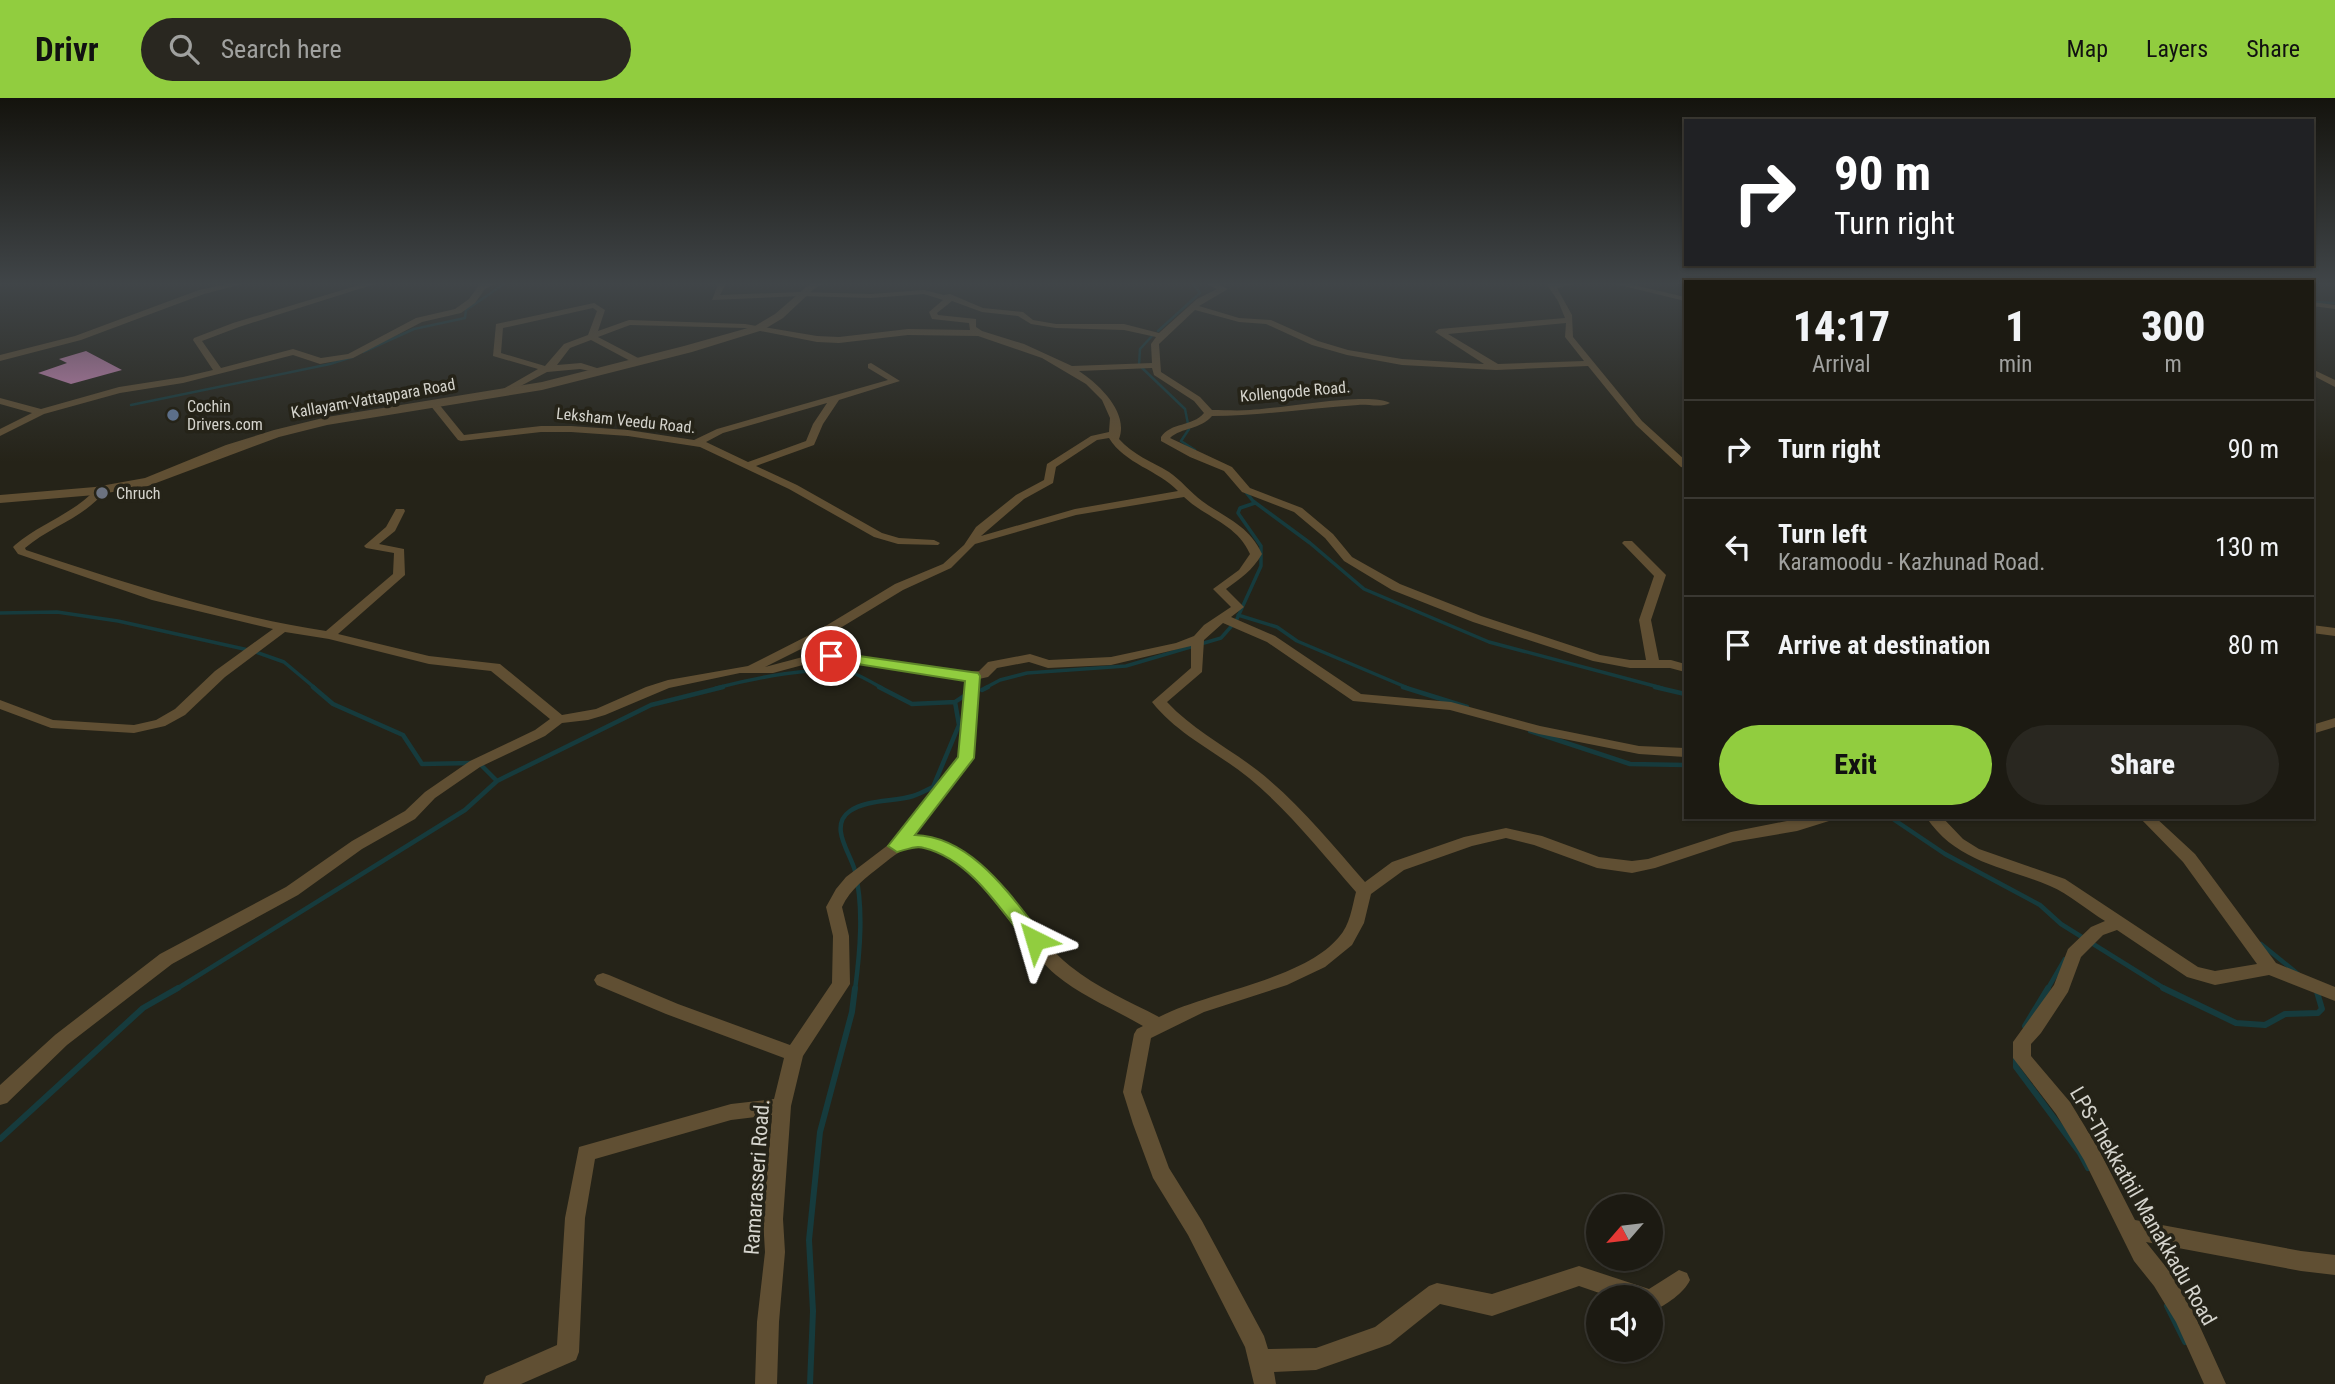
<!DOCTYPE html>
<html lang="en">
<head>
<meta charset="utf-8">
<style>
	:root { --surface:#1c1a12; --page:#292720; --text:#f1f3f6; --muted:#a0a19f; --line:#3a3832; --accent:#91cd3f }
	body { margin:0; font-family:"Roboto Condensed",sans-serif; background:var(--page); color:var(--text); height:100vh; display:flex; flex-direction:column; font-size:26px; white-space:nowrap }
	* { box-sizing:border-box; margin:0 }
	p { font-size:23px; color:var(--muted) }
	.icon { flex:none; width:38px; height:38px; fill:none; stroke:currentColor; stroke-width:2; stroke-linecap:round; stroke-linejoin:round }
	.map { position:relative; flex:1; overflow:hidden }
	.sheet { position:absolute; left:1684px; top:182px; width:630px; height:539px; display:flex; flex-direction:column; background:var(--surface); border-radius:0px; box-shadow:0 2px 5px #0004,0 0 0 2px var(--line) }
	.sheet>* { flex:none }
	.hud { position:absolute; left:1684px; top:21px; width:630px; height:147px; border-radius:0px; box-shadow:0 2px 5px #0004,0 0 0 2px var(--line); background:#202124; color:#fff; overflow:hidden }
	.needle { width:46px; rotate:242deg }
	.tools { position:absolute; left:1586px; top:1096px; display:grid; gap:14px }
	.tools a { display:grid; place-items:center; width:77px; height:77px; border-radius:50%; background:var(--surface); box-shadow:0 2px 5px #0004,0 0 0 2px var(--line); font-size:35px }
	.pin { position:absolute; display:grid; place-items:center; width:60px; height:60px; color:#fff; margin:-30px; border:4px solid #fff; border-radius:50%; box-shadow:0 2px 7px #0007 }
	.me { position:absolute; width:77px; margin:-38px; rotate:320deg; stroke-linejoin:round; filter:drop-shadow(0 0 5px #0008) }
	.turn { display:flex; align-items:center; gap:24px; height:147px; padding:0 35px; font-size:32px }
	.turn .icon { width:91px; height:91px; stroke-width:2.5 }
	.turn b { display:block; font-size:49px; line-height:60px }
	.eta { display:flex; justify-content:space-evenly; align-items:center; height:119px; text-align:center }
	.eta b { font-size:42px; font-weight:800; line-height:49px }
	.action { display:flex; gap:14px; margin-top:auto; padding:14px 35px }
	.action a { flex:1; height:80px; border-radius:42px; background:var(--accent); color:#111; font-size:28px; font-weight:800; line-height:80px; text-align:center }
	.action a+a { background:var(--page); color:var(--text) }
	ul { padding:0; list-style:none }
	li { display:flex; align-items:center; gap:21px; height:98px; padding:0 35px; border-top:2px solid var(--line) }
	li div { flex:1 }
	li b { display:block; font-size:26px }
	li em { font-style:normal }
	header { display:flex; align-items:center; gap:42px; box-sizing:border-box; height:98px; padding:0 35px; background:var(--accent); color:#111 }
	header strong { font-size:33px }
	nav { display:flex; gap:38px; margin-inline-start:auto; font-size:24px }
	.search { width:490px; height:63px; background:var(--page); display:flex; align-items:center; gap:18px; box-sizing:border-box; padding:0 24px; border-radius:38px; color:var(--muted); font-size:26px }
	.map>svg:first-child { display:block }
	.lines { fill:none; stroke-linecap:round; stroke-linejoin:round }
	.stream-far3 { stroke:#163b3d; stroke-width:2.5 }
	.stream-far2 { stroke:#163b3d; stroke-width:3.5 }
	.stream-far1 { stroke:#163b3d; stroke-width:4.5 }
	.stream { stroke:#163b3d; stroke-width:6 }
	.building { fill:#d28cbd }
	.minor { fill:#604f33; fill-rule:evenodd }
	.tertiary { fill:#604f33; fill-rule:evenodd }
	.route { fill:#91cd3f; stroke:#5e8529; stroke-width:2 }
	.service-dot { fill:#5c6f8a; stroke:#252318; stroke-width:2.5 }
	.worship-dot { fill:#6b7280; stroke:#252318; stroke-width:2.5 }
	.labels { text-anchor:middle; stroke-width:7; stroke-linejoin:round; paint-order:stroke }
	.far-street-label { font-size:16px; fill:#d5d4cd; stroke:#252318 }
	.far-poi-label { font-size:16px; fill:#d5d4cd; stroke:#252318; text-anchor:start }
	.near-street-label { font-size:21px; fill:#d5d4cd; stroke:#252318 }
</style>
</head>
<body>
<header>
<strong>Drivr</strong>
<div class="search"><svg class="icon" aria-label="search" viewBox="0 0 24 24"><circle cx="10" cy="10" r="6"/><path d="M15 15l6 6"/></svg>Search here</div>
<nav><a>Map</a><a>Layers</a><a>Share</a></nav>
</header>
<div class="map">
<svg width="2335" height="1286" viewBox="0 0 2335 1286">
	<rect width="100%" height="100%" fill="#252318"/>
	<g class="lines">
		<path class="stream-far3" d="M2312,204L2335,205
			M1158,233L1200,195L1192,184
			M1152,238L1140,251L1139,267L1185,311L1189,331L1181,343L1195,352
			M363,254L414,231L465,220L466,212L507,184
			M131,307L330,266L352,259"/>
		<path class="stream-far2" d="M1245,393L1253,403L1310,445L1364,491L1489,544L1662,590
			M0,515L57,514L118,523L253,553L284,564L315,590
			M1238,517L1277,529L1297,543L1408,590
			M716,590C747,582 823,565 853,575C863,579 873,585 882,590
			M985,590L1000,582L1027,575L1126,568L1221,540L1236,523L1261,468V448L1238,415L1240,410L1255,405"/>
		<path class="stream-far1" d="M313,589L333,606L403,637L422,666L472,665
			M879,589L912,606L955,604L967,596
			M1403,589L1467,609
			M1655,589L1685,596
			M982,592L988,589
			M1530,633L1630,666L1685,667
			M480,666L497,683
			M1890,719L1945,756L2040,807L2061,826L2167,892
			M2261,846L2298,876
			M175,892L465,712L497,683L651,607L723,589
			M855,892C860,854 864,810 855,773C851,756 828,728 850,713C867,701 894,704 913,698C920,696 927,692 933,689L959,627L955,604
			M2047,892L2065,861"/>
		<path class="stream" d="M2163,890L2236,925L2265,927L2285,916L2318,915L2322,911L2317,894
			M2025,928L2048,890
			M2016,959V969L2080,1055L2088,1070
			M0,1041L143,910L178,890
			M2167,1208L2185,1244
			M810,1286L813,1213L809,1142L820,1034L852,914L855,890"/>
	</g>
	<path class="building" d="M86,253L122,272L71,286L38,275L67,265L59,261Z"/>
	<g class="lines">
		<path class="minor" d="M236,184H250L204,196L81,242L0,263V257L75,238L199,192Z
			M369,184H381L239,229L202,243L221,270L293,251L321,260L348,256L416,220L455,211L469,201L479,187L488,184H499L485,191L475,205L461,215L422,224L353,260L320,266L293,257L183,285L120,295L44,316L0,338V331L32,315L0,306V300L41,311L119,289L183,279L213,272L193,242L194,240L233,225Z
			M719,184H727L720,197L801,194L871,196L924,192L944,197L950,196L983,210L1023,214L1033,222L1056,226H1124L1159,235L1197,201L1217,191L1202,184H1213L1228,191L1199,208L1239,220L1271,222L1318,243L1348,252L1402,261L1484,266L1435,234L1439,231L1565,220L1558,203L1545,184H1581L1557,190L1572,217L1573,239L1642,323L1685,362V370L1681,369L1636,327L1588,268L1496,272L1402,267L1347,257L1312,247L1266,226L1239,224L1195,212L1159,246L1161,274L1200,299L1212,312C1224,312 1237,313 1250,312C1277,311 1371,293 1390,305C1381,310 1368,306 1358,307C1309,310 1261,318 1212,318C1200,332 1182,329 1170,340L1232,369L1250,390L1302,410L1333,436L1352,459L1400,486L1481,518L1600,557L1630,562H1646L1639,522L1654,478L1622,445L1624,443H1632L1666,477L1651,522L1659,562H1671L1685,566V574L1670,570H1630L1593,563L1473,524L1392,492L1344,463L1325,440L1294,414L1242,394L1224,373L1190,359L1161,343V339C1171,324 1192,329 1204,315L1194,303L1154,277L1152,270L1079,273C1100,287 1129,315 1119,341C1133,357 1151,363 1169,374C1181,382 1190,394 1202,403C1225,420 1249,427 1262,456C1252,473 1241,480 1226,491L1244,509L1231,519L1275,538L1361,596L1451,604L1540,628L1639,648L1685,650V659L1639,656L1539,636L1450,612L1353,603L1267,544L1223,525L1204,542L1202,574L1167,604C1193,632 1227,649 1257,672C1298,704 1331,745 1365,784L1392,764L1464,739L1506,730L1542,738L1599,759L1632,763L1648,761L1731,734L1807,719H1831L1829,723L1797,733L1733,744L1655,770L1632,775L1597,770L1534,747L1506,740L1472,748L1404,772L1371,796L1364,825L1352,847L1325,869L1287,887L1204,914L1151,940L1141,994L1169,1070L1202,1123L1264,1238L1268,1251L1316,1250L1375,1229L1429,1188L1437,1185L1492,1196L1579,1168L1649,1191L1679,1172L1687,1175L1690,1182C1684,1195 1666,1207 1653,1213L1650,1212V1199H1611L1579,1188L1492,1218L1440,1206L1390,1246L1382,1249L1316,1272L1274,1274L1276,1286H1254L1245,1249L1188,1137L1153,1080L1133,1026L1123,994L1134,936L1137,931L1143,928C1114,911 1081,898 1056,877C1020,847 971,754 924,748C907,746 895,757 882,767C867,779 850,791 842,809L849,838L850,886L803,958L791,1008L783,1121L785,1154L779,1224L777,1286H755L757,1224L765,1154L763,1121L772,1017L731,1022L595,1061L585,1120L579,1254L576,1262L521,1286H483L486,1278L557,1247L565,1120L579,1049L731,1006L774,1001L784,960L666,916L597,887L594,882L597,877L603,875L609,877L678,906L790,947L832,885L833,838L826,809L836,791L846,779L892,744L959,659L966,582L831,562L814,564L773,575H740L669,590L605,617L588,622L562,625L545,638L480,669L435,700L415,721L362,751L298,797L172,866L67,947L7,1005L0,1007V987L55,937L160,856L286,789L352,743L405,713L425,694L470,663L535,632L550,621L491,573L429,566L329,541L285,534L225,579L185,617L165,628L134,635L51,630L0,611V602L53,622L134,627L156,622L175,611L215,573L273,531L152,502L18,456L13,449L15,447C41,425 73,416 96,391H104L105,393C84,420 51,428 25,450L26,452C125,485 223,517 326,533L393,476L394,455L366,450L364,448L386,429L396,411H404L405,413L395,433L379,446L404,451L405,477L338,536L429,558L500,566L562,617L596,611L646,589L668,582L748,568L819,532L895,486L943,466L964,447L976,429L1016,397L1044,382L1047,366L1091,338L1109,334L1110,320L1102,302L1086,286L1042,260L978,238L908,237L839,245L817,244L745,230L630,227L598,239L642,262V266H636L591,242L570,250L557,267L581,265L600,271V275L580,271L547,274L504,297L496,295L538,271L493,258L496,226L594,205L605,212L598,233L629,222L745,226L817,238L839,239L908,231L970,232L969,225L932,221L929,214L943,202L924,196L871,200L801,198L712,202ZM952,203L982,214L1018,218L1031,226L1056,230L1124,232L1156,239L1151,246L1152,265L1072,268L1024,246L982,233L976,229V221L938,217L937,215ZM593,210L597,213L588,237L564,246L545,268L501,255L503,230ZM1566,225L1565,239L1584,263L1498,266L1448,236ZM1109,340C1125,366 1158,372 1178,393L1075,411L981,438L1024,401L1053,385L1056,369L1097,342ZM1184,399C1206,420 1237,426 1250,456L1239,472L1213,491L1231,509L1204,527L1194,538L1176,545L1111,559L1049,562L1030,556L988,564L979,573L955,574L831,554L814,556L765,569L827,538L903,492L951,470L975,446L1076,417ZM1191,548V570L1152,604C1178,637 1217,654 1249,680C1289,713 1322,755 1356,794C1352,809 1350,827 1339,839C1303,882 1210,893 1159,919C1129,903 1097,890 1070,868C1023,831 982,733 913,739L973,660L979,581L988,579L997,570L1029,564L1048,570L1111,567Z
			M1607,184H1621L1685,199V203Z
			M2312,204L2335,207V211L2312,208Z
			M871,265L900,283L839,302L823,326L814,347L756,368L797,387L882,435L899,440L934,442L940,445L938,447L898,446L874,439L789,391L700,349L628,338L571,334H541L461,343L458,342L430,307L438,305L464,337L541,328H571L628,332L694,342L717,331L888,282L868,270V266ZM827,305L813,326L806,343L748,364L706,344L723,335Z
			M2312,271L2335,282V289L2312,277Z
			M2312,527L2335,530V538L2312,535Z
			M2335,620V629L2312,636V627Z
			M1926,719H1942L1963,741L1979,751L2065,781L2198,869L2215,873L2257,866L2183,764L2139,719H2155L2195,756L2276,865L2335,889V903L2269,877L2215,887L2187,879L2117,832L2103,837L2081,859L2068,894L2041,935L2031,946V958L2070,1004L2098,1050L2135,1122L2301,1153L2335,1157V1177L2301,1173L2146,1144L2170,1174L2191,1209L2226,1286H2204L2176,1224L2154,1188L2134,1163L2084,1062L2056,1016L2013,960V944L2054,887L2068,851L2091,829L2105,823C2087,812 2069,796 2050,788C2003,768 1957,765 1926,719Z"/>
		<path class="tertiary" d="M812,184H827L815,190L783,220L763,232L692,254L542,292L327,327L279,339L148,388L95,397L0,405V397L95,389L145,380L226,347L274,332L327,319L542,284L684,248L755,228L775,216Z"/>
	</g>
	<linearGradient id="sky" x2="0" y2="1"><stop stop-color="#14130d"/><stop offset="0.51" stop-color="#404548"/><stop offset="1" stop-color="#404548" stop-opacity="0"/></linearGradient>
	<rect width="2335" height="364" fill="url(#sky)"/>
	<path class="route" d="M831,554L978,575L980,578L974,660L915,737C972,739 1010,797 1042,837L1045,842L1042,847H1029C1001,812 970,761 924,750C915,747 906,752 897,754L888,748L958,659L965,583L826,561L824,558Z"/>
	<circle class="service-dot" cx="173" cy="317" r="7"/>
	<circle class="worship-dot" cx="102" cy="395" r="7"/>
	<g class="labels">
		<g class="far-street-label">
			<text transform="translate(1295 293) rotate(-5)" y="6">Kollengode Road.</text>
			<text transform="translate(373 300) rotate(-10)" y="6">Kallayam-Vattappara Road</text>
			<text transform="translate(626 322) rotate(6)" y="6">Leksham Veedu Road.</text>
		</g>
		<g class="far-poi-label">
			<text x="187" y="314">Cochin<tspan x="187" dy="18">Drivers.com</tspan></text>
			<text x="116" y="401">Chruch</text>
		</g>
		<g class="near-street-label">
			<text transform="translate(757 1079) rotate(-86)" y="7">Ramarasseri Road.</text>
			<text transform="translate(2143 1108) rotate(60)" y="7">LPS-Thekkathil Manakkadu Road</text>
		</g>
	</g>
</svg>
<div class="tools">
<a><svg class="needle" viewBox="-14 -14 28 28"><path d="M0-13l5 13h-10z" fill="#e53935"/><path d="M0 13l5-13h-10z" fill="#a0a19f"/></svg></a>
<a><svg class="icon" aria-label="sound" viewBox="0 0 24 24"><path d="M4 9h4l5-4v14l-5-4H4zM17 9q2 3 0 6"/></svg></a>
</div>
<div class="pin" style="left:831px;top:558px;background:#d93025"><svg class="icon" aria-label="arrive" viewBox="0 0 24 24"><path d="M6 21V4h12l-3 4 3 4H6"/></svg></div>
<svg class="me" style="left:1035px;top:842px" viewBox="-20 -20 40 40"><path d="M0-17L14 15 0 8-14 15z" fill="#91cd3f" stroke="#fff" stroke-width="4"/></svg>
<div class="hud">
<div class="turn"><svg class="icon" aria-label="right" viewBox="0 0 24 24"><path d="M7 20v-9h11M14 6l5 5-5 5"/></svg><div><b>90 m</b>Turn right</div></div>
</div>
<section class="sheet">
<div class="eta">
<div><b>14:17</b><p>Arrival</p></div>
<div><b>1</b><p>min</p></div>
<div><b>300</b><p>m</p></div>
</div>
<ul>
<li><svg class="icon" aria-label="right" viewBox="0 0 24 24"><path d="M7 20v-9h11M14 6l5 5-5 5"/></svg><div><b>Turn right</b></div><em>90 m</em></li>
<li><svg class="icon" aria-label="left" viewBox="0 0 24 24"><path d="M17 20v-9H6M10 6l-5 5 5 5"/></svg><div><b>Turn left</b><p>Karamoodu - Kazhunad Road.</p></div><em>130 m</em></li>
<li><svg class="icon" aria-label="arrive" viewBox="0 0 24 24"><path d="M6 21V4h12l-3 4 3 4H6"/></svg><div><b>Arrive at destination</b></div><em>80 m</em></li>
</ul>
<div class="action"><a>Exit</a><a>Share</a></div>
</section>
</div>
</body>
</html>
